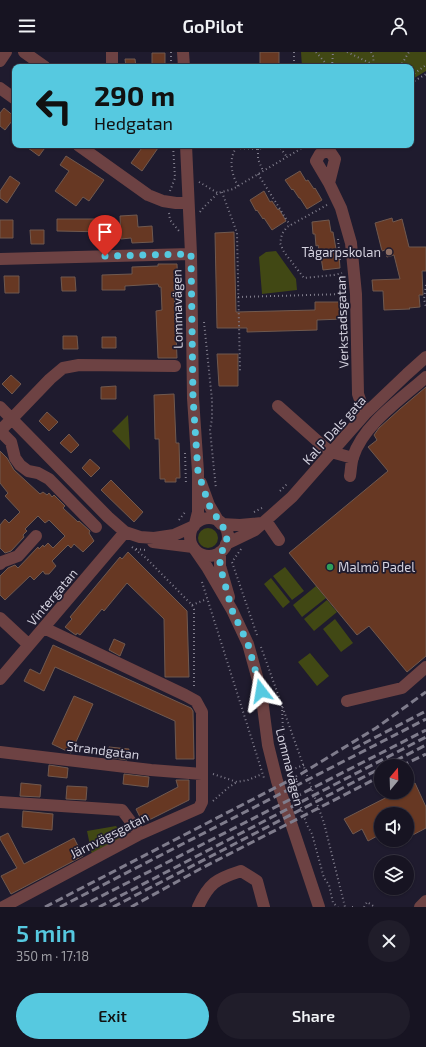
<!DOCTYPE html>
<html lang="en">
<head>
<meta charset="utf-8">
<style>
	:root { --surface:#171422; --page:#201d2a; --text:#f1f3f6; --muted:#9e9ea5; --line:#363340; --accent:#56c9e0 }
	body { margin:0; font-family:"Exo 2",sans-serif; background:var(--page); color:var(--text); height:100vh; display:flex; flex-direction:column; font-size:15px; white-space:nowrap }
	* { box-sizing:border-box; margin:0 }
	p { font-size:13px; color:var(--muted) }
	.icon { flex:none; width:22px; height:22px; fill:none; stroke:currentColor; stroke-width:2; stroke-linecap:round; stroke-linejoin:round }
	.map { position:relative; height:855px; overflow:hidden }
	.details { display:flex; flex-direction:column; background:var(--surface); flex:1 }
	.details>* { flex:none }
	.banner { position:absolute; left:12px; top:12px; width:402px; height:84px; border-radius:8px; box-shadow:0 1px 3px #0004,0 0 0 1px var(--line); background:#56c9e0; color:#111; overflow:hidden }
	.needle { width:26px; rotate:19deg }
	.tools { position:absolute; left:374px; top:707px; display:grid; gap:8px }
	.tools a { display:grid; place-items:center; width:40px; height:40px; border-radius:50%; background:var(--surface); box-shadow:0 1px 3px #0004,0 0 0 1px var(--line); font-size:20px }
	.pin { position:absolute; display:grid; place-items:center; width:34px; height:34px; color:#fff; margin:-41px -17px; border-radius:50% 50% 50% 0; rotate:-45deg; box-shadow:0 0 4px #0007 }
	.pin .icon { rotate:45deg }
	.me { position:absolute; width:44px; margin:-22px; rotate:346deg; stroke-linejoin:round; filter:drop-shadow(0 0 3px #0008) }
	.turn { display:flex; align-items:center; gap:14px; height:84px; padding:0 16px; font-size:18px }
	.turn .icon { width:52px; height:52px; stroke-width:2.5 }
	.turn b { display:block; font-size:28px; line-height:34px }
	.round { display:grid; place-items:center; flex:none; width:42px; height:42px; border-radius:21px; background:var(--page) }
	.headline { display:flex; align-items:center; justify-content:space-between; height:68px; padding:0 16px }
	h1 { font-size:24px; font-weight:600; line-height:30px; color:var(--accent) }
	.button { display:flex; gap:8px; margin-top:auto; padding:8px 16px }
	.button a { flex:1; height:46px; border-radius:24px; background:var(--accent); color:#111; font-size:16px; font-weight:600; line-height:46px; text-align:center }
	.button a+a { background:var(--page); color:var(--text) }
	header { display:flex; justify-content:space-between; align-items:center; height:52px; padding:0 16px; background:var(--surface); font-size:18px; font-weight:600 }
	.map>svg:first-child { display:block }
	.green { fill:#414814 }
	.building { fill:#673823; stroke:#70594f }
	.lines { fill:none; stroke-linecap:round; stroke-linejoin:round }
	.path { stroke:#817e8d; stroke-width:2; stroke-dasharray:1 3; stroke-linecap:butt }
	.minor { stroke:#6d4243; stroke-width:12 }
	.rail { stroke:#7f7c8c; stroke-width:3; stroke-dasharray:8 4; stroke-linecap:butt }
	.route { stroke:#56c9e0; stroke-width:7; stroke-dasharray:0 12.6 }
	.education-dot { fill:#8d6e63; stroke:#1f1b2e; stroke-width:1.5 }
	.leisure-dot { fill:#2e9e5b; stroke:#1f1b2e; stroke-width:1.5 }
	.labels { text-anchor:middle; stroke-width:3.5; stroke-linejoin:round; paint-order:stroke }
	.poi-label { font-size:13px; fill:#d3d1de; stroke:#1f1b2e; text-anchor:end }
	.street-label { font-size:13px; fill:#d3d1de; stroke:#1f1b2e }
</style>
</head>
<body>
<header><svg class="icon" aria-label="menu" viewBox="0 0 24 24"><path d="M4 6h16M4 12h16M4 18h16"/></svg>GoPilot<svg class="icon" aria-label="person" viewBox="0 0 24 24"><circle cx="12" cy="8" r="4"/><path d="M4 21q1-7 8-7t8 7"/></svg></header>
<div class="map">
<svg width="426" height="855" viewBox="0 0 426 855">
	<rect width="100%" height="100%" fill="#1f1b2e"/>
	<path class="green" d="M301,0H426V19L411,28V15H302Z
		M276,199L296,227L297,238L262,242L259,205L266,200Z
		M128,363L130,398L112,379Z
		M198 486a10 10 0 1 1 20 0a10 10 0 1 1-20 0Z
		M285,515L304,539L292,548L273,524Z
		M271,526L290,550L283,556L264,532Z
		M316,534L326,546L302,565L293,553Z
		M327,548L337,560L314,579L304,567Z
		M335,567L353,591L341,600L323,577Z
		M310,601L329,624L317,634L298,610Z
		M116,774L125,786L92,803L87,779Z"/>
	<path class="building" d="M260,0H279V15H260Z
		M152,1H165V15H152Z
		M125,7H135L136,15H126Z
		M4,56L15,65L5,78L0,74V61Z
		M24,93H47L39,104Z
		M144,93H153L158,96L142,119L131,111Z
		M66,104L104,128L89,149L83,145L76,154L55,139L69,119L60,113Z
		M300,119L306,129L308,128L314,137L315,136L322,148L307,157L300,146H299L293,137L292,138L285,128Z
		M10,124L20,131L7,151L0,146V139Z
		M264,139L270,150L272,149L278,158L279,157L286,169L272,178L264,166L263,167L257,158L256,159L250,148Z
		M137,163L138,175L152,174L153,190L132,191L131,186L121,187L120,164Z
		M392,166L393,170L402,167L409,195H426V219H422L423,243H419L420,255L409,256L410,257L384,258L383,239H373L372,228L400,227L394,203L387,205L385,198L382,199L375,171Z
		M57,167H106V180L57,179Z
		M0,168H13V186H0Z
		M329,168L331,180H333L337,203H339L340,216L323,218L321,205H320L318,193L316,194L315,182H313L312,170Z
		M30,178H44V192H31Z
		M234,180L236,260L315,258V250H342V267L317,268V278L247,280V276H217L215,181Z
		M158,212H177L178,235H174L177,306H158L156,259L162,258L161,235H159L158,232L125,234V238H102V223L132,222V215L158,214Z
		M4,224H19V241H5Z
		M61,225H75L76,239H62Z
		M63,284H77L78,297H63Z
		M102,285H116V296H102Z
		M217,302H238V334H219Z
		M11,323L21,332L12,342L2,332Z
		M116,334V347H101V335Z
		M426,335V604L407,620L369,574L357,583L289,501L388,419L368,395L377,388L374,383L379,376L400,357Z
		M174,342L176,391H179L180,426H176V430H165V427H160L159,387H155L154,343Z
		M47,360L58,370L49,379L39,369Z
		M69,382L79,393L71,401L60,391Z
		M0,399L7,406L14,418L40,442L43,440L47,443L49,441L52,445L54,443L65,454L63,456L78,470L79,469L90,479L89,481L94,489L83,500L74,492L71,496L68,493L52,509L56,514L49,522H45L43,519L34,528L30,524L5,548L0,543V524L8,516L15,513L18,516L38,495L39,497L43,493L44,495L48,491L53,496L65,484L49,468L45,471L38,464L25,477L27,479L23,483L24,485L11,499L5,501L0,496V473L5,467L9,471L20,460L5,444L8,441L0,431Z
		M90,407L100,416L91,425L82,416Z
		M111,428L143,460L134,470L101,438Z
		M128,500L187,559L189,625H165L164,567L127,531L104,559L102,557L80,583L77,581L76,583L73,581L65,575L72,567L70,565L120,505L122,507Z
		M114,587L125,592L120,604L109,598Z
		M53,593L191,656L193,659L194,707H176L175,669L55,615L44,639L24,629L30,617L40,622Z
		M74,644L93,652L71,701L52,692Z
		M109,695L129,697L127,708L108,705Z
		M49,713L68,716L67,726L48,724Z
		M124,722L149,725L148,735L123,732Z
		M176,728H189V748L143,771L136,757L178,735Z
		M21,731L41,733L40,745L20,744Z
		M415,731L426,755V776L407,786V762H405L402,756L392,762H381V768L376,770L381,782L368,789L362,777L353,782L344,767L397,740H407V735Z
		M67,734L87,735L86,748L66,747Z
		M23,759L53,762L52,778L22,775Z
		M8,781L24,812L74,786L83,804L11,842L1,824L17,816L0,787V785Z"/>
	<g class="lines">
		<path class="path" d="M171,0V15
			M294,0V15
			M316,0L329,15
			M347,0L378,15
			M371,0L373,4L374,12
			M332,15L333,0
			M400,15L409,0
			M411,24L426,13
			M411,31L426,22
			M278,93L287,105
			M258,97V107L263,119
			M258,122L290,173
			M199,130L218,141
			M238,134C232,123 228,108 236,96L258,97L278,93
			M170,139L175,126L173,93
			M222,140L237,181L240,319
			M327,153L287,175L282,182L280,191L284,200L304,226L334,223L342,221
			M200,160L203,156L218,141L233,137L307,93
			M169,161L170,168L179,179
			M338,187L340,208
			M426,233L424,247L426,255
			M238,245L345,242
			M204,270L212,348V367L210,378L216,437
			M185,401L186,433
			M280,439L287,432
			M254,460L262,456
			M179,468L186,459
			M132,495L146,506L192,553L194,557V637
			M136,497L146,498
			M241,497L232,510L257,583
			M202,530L264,726
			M192,553L207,547
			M261,595L324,771L345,855
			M282,654L284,707L307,773L312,782L324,826L329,833L333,851L338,855
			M288,719L304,713
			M213,722L237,730L248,728L262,722
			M213,749L229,735L237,730
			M352,855H353
			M364,855L367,850L375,855"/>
		<path class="minor" d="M24,0L45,15
			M183,0L184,15
			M0,9L6,0
			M112,15V0
			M0,36L15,47
			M78,93L148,143L163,149L176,151H188
			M186,93L191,202L193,346L198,420V460L195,472
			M329,131L316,109L320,102L329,98L335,107L329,131L341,156L351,191L356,242L358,342L365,362
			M0,207L191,202
			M278,354L323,394L331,400L353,406
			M0,355L108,465L125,480L140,485L154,486L174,483L194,474
			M0,379L50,327L63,316L79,313L175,314
			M0,379L11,390L15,406L20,413L28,419L38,421L49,427L96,475
			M350,424C351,418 351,411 353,405C363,373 401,347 426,325
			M201,431L209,453L219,470
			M190 485a19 19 0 1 1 38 0a19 19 0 1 1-38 0Z
			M266,469L279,488
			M221,472L240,473L262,471
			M153,490L193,495
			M226,492L255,478L292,445L365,362L407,322L426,305
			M196,499L207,515L232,558L248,592L261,639L268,693L277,729L319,855
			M220,500V514L229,545
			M0,512L2,510L18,504L36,484
			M0,566L29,593
			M0,627L125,480
			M347,649L402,636L426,615
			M0,700L151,718L202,722
			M0,750L122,758L140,782
			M3,855L140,782L199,756L202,750V660L196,649L185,643L44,576
			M198,855C209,831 216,827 241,819L257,829L264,855
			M420,855L426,849"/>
		<path class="rail" d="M353,697L426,659
			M385,714L426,693
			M401,714L426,702
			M45,855L296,725L376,676L426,640
			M60,855L426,667
			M80,855L426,678
			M99,855L426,685
			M113,855L381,716
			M131,855L200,817L381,724"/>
	</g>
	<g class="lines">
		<path class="route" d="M105,204L191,202L193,346L198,420L209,453L226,480L227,490L220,503V514L232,558L248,592L261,639"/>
	</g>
	<circle class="education-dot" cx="389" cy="200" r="4"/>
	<circle class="leisure-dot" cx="330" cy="515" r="4"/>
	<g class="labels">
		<g class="poi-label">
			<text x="381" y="205">Tågarpskolan</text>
			<text x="338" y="520" text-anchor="start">Malmö Padel</text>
		</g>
		<g class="street-label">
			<text transform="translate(177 257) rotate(-91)" y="5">Lommavägen</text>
			<text transform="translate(342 270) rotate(-92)" y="5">Verkstadsgatan</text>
			<text transform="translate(334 378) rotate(-48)" y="5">Kal P Dals gata</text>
			<text transform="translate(52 545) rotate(-50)" y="5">Vintergatan</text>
			<text transform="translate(103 698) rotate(7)" y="5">Strandgatan</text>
			<text transform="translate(290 715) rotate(76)" y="5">Lommavägen</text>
			<text transform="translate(109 783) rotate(-27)" y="5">Järnvägsgatan</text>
		</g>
	</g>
</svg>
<div class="tools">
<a><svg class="needle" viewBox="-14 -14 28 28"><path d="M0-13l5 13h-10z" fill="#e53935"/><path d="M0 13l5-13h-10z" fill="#9e9ea5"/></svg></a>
<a><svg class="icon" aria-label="sound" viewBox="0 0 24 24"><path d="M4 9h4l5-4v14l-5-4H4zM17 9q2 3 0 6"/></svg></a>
<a><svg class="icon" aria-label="layers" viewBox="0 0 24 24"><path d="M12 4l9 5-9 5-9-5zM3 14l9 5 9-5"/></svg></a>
</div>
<div class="pin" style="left:105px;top:204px;background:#d93025"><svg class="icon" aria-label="arrive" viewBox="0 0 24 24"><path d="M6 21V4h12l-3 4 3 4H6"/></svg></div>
<svg class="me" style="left:261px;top:639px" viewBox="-20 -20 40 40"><path d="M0-17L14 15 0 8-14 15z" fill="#56c9e0" stroke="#fff" stroke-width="4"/></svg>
<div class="banner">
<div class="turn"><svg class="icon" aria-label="left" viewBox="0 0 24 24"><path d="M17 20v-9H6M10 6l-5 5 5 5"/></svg><div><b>290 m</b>Hedgatan</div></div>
</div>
</div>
<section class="details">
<div class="headline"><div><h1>5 min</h1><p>350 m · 17:18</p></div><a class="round"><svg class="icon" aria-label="close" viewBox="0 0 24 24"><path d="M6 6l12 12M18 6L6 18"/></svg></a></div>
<div class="button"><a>Exit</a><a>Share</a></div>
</section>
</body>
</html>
